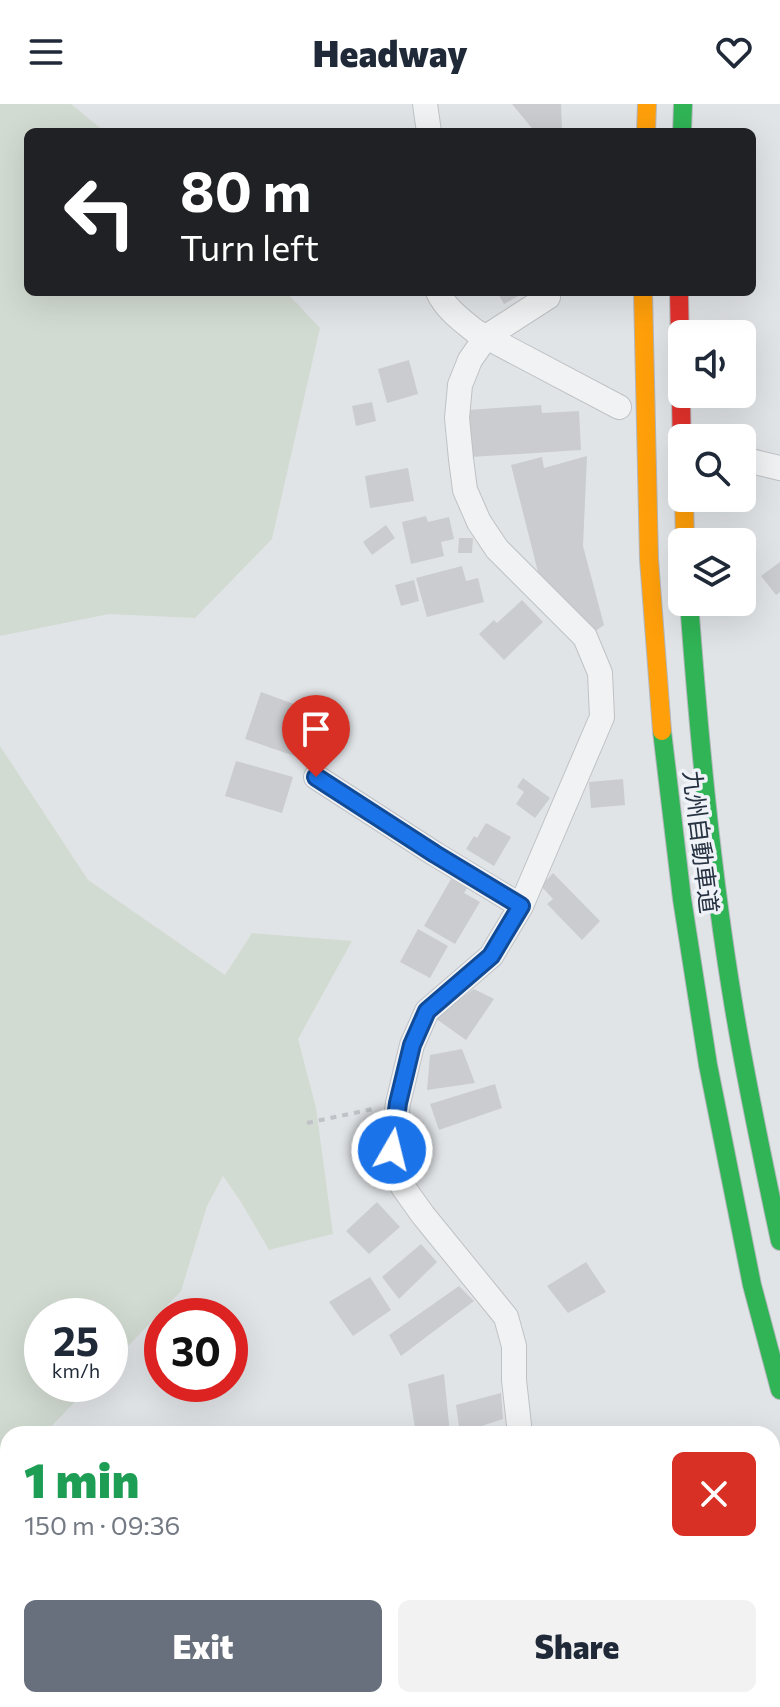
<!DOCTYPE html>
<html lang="en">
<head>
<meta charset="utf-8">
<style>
	:root { --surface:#fff; --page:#f2f2f3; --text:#1f2937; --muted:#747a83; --accent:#67707c }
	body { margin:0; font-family:Commissioner,"Noto Sans JP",sans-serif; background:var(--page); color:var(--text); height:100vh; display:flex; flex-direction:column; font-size:30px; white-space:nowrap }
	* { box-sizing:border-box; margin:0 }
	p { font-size:26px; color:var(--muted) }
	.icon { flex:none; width:44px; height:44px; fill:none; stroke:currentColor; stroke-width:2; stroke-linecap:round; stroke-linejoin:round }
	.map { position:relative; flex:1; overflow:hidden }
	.sheet { position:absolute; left:0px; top:1322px; width:780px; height:282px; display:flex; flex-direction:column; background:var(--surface); border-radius:24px 24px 0 0; box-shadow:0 8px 32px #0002 }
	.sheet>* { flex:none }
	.guide { position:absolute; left:24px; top:24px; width:732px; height:168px; border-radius:12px; box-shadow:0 8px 32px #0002; background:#202124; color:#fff; overflow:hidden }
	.buttons { position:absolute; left:668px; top:216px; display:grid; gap:16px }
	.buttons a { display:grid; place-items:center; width:88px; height:88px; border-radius:12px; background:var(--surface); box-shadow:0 8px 32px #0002; font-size:40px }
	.speed { position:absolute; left:24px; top:1194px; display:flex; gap:16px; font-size:40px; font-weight:700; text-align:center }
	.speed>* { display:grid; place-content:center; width:104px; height:104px; border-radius:50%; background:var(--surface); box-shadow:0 8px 32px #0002; line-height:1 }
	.speed small { font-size:20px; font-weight:400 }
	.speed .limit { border:12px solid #d22; background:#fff; color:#111 }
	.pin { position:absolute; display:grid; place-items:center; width:68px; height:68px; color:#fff; margin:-82px -34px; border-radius:50% 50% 50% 0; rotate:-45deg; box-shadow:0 0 8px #0007 }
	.pin .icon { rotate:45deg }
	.me { position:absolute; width:88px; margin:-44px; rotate:8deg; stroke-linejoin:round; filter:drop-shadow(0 0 6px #0008) }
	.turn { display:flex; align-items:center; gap:28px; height:168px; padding:0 24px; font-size:36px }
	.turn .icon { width:104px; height:104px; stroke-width:2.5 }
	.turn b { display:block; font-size:56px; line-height:68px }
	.round { display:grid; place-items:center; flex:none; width:84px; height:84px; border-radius:12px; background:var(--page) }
	.head { display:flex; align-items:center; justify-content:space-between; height:136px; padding:0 24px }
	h1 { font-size:48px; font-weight:800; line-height:60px; color:#1e9e55 }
	.button { display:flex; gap:16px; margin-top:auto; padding:16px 24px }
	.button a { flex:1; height:92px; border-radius:12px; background:var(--accent); color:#fff; font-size:32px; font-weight:800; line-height:92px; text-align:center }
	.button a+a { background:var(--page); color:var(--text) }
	header { display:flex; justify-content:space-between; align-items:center; height:104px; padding:0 24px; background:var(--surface); font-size:36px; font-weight:800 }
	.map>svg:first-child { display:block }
	.green { fill:#d2dbd1 }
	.building { fill:#cacccf }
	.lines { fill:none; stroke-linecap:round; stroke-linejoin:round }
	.street-casing { stroke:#bfc2c5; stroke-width:26 }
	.fast-casing { stroke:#b3b7bc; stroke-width:20 }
	.slow-casing { stroke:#b3b7bc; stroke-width:20 }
	.jam-casing { stroke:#b3b7bc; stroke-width:20 }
	.path { stroke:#bfc3c7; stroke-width:4; stroke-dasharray:6 6; stroke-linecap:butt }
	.street { stroke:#f1f2f3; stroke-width:24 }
	.fast { stroke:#30b455; stroke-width:18 }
	.slow { stroke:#ff9f0a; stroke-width:18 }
	.jam { stroke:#e5322d; stroke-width:18 }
	.route-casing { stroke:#114b97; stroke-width:20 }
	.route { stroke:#1a73e8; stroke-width:14 }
	.labels { text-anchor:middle; stroke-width:7; stroke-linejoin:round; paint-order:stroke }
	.street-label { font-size:24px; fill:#263242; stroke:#eff2f7 }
</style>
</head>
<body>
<header><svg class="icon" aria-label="menu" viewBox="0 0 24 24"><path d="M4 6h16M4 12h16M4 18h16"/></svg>Headway<svg class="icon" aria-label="heart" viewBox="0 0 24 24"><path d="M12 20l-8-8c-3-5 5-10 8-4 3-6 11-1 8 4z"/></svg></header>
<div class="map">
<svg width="780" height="1603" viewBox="0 0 780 1603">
	<rect width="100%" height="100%" fill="#e1e4e7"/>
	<path class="green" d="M0,0H71L105,28H28V188H286L320,224L272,435L195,514L109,510L0,532Z
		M0,642L88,776L225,871L252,829L352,837L298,935L316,1004L333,1130L269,1146L241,1098L223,1072L207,1102L181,1187L110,1261V1212H42V1280H92L44,1330H8V1596H124L123,1603H0Z"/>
	<path class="building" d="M512,0H561L562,26L559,28H535Z
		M497,188H525L504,200Z
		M409,256L418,290L387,299L378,265Z
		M372,298L376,317L356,322L352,302Z
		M541,301L542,309L579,307L581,346L471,353L468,306Z
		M587,352L583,442L604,521L593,529L540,476L511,361L542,353L544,364Z
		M408,364L414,397L370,404L365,372Z
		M426,412L428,418L449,413L454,435L441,438L444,452L411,460L402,418Z
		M386,421L395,434L372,451L363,438Z
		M459,434H473L472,449H458Z
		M780,458V488L776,491L761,472Z
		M462,462L466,477L478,474L484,498L427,513L416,474Z
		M414,476L419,497L401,502L395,481Z
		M522,496L543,518L504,556L479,530L494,516L497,519Z
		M261,588L316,608L300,654L245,635Z
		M236,657L293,673L282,709L225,692Z
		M523,674L550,694L535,714L516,700L524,688L517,683Z
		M623,675L625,701L591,704L589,678Z
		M486,719L511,733L494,762L466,745L474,732L477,734Z
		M553,769L600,817L582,836L547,800L553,795L541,782Z
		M451,775L467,784L464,789L480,798L455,840L424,822Z
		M418,825L448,842L430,874L400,858Z
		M474,885L494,895L466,936L435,914Z
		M462,945L475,979L427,986L430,951Z
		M495,980L502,1004L439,1026L430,1000Z
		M377,1098L400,1123L369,1150L346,1127Z
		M421,1140L437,1158L399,1195L382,1173Z
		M586,1158L606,1188L568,1209L547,1182Z
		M370,1173L391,1206L353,1232L329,1198Z
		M459,1182L474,1197L401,1252L389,1231Z
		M444,1270L450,1330H416L408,1280Z
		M501,1289L503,1315L460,1329L456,1301Z
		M515,1596H578L582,1600L578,1603H521Z"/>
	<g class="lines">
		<g class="street-casing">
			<path id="street" d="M425,0L429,28
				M438,188C446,205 461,216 475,227L619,303
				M742,355L780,364
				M316,673L435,750L521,802
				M520,1330L514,1276V1242L506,1213L423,1111L403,1083L392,1046L398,999L412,941L427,907L491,852L521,802L602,613L600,569L585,533L497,445L479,418L465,386L461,355L457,314L460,281L470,256L486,233L548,193L545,188
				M772,1585L780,1588"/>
		</g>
		<g class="fast-casing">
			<path id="fast" d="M682,28L683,0
				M689,498C699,632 711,765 733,898C746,978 763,1057 780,1137
				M662,627L682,795L708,961L752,1181L780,1286"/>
		</g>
		<g class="slow-casing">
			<path id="slow" d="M646,28L647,0
				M643,188L649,455L662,627
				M684,394L685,438"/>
		</g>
		<g class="jam-casing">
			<path id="jam" d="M679,188L682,349"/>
		</g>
		<path class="path" d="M307,1019L373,1005
			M312,1603L313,1596"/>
		<use href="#street" class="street"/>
		<use href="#fast" class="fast"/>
		<use href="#slow" class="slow"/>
		<use href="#jam" class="jam"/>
	</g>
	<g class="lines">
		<g class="route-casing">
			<path id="route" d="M316,673L435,750L521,802L491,852L427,907L412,941L398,999L392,1046"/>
		</g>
		<use href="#route" class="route"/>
	</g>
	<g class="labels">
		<g class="street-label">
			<text transform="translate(700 738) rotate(83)" y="8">九州自動車道</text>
		</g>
	</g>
</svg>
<div class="buttons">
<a><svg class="icon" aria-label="sound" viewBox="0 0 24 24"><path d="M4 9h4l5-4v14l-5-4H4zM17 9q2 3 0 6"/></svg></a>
<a><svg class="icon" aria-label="search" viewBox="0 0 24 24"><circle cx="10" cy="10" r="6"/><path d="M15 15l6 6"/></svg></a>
<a><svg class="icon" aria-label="layers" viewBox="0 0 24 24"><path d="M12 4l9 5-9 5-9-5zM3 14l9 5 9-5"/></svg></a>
</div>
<div class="speed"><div>25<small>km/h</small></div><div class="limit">30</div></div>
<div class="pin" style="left:316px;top:673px;background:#d93025"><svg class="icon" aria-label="arrive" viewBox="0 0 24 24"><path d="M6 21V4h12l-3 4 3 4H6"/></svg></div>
<svg class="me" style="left:392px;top:1046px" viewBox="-20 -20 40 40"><circle r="17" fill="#1a73e8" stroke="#fff" stroke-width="3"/><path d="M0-11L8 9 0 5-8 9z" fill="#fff"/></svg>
<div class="guide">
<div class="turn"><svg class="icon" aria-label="left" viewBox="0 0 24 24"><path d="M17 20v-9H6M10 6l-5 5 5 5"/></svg><div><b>80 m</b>Turn left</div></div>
</div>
<section class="sheet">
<div class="head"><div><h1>1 min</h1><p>150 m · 09:36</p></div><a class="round" style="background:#d93025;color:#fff"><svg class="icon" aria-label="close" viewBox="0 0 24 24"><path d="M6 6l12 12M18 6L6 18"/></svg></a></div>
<div class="button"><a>Exit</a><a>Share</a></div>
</section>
</div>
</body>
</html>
